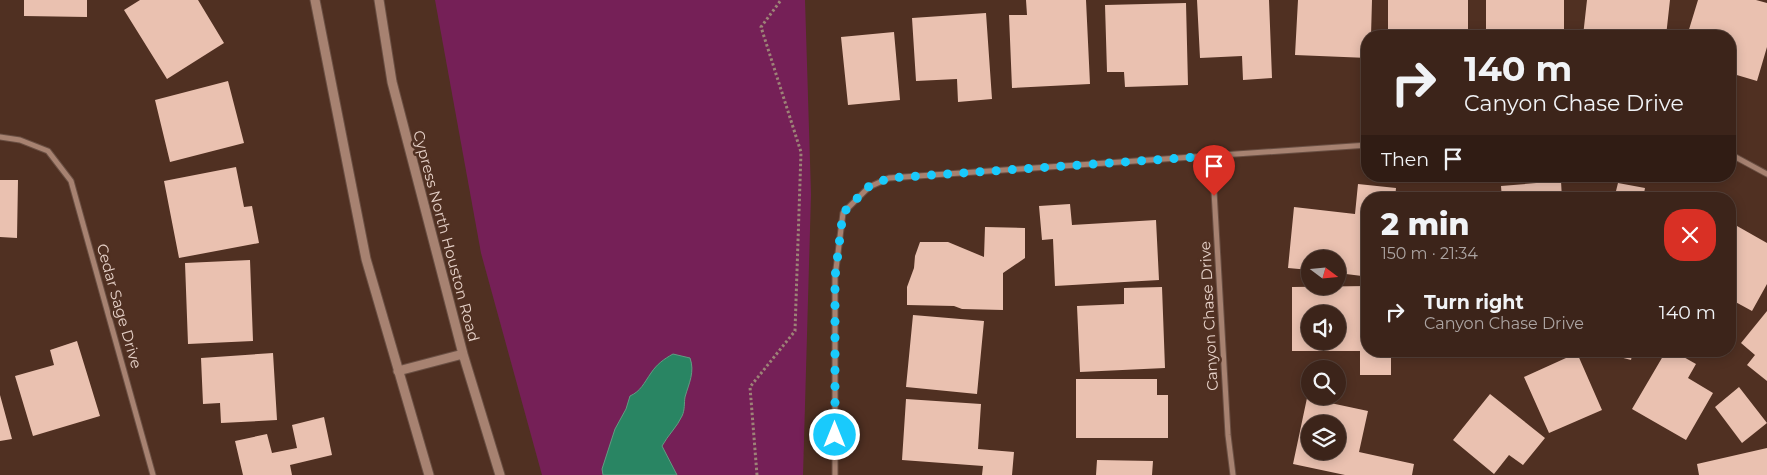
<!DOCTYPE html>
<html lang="en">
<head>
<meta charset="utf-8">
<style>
	:root { --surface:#3c241a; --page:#473027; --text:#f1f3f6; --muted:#aca4a2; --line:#554139 }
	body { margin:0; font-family:Montserrat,sans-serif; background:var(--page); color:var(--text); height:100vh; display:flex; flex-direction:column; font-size:19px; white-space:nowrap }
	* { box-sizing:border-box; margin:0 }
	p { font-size:16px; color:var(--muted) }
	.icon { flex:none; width:28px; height:28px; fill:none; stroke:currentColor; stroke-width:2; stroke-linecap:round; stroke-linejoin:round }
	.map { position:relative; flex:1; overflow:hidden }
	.panel { position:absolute; left:1361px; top:192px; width:375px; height:165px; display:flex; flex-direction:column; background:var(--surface); border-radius:20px; box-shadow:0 2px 12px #0003,0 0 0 1px var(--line) }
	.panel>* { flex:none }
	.top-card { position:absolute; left:1361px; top:30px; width:375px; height:152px; border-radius:20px; box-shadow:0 2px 12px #0003,0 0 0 1px var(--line); background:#3c241a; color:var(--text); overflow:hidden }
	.needle { width:32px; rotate:106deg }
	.tools { position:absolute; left:1301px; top:250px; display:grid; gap:10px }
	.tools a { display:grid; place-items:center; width:45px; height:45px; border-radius:50%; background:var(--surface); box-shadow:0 2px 12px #0003,0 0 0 1px var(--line); font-size:25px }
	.pin { position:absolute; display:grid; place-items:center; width:42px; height:42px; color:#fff; margin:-51px -21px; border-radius:50% 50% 50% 0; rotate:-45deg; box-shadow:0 0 5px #0007 }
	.pin .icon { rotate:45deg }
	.me { position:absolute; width:55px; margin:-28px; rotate:0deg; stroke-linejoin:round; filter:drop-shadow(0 0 4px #0008) }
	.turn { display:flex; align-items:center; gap:18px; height:105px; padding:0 20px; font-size:22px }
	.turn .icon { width:65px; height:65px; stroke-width:2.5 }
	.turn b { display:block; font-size:35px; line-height:42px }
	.then { display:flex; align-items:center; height:48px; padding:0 20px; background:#0003; gap:10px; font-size:19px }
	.round { display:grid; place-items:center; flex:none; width:52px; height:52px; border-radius:20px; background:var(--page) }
	.summary { display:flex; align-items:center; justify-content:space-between; height:85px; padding:0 20px }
	h1 { font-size:30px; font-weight:800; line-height:38px }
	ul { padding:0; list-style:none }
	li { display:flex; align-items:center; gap:15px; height:70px; padding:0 20px }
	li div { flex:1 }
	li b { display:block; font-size:19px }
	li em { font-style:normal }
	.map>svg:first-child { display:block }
	.green { fill:#752057 }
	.water { fill:#298563; stroke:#629c82 }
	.building { fill:#eac1b0; fill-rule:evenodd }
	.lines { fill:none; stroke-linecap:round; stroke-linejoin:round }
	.minor-casing { stroke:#6a4f43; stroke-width:7 }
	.tertiary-casing { stroke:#6a4f43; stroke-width:11 }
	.path { stroke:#9d8377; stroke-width:3; stroke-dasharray:2.5 2.5; stroke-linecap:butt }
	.minor { stroke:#a78271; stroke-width:5 }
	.tertiary { stroke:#a78271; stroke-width:9 }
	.route { stroke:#19cafc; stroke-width:9; stroke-dasharray:0 16.2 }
	.labels { text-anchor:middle; stroke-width:5; stroke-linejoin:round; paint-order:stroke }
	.street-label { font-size:15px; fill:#e7d2c9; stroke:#503022 }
</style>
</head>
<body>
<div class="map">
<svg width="1767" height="475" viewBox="0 0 1767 475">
	<rect width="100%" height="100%" fill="#503022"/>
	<path class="green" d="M435,0H805L811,194L803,475H542L481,253Z"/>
	<path class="water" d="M673,354L690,358C695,372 689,383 685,397C684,403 685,410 682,416C677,427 668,435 662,446L677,475H603L602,469L615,429L626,409L630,396C641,391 644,383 651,373C657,364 664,359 673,354Z"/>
	<path class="building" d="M24,0H87V17L24,16Z
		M140,0H198L224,43L167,79L124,10Z
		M1026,0H1086L1090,84L1012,88L1009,15H1027Z
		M1197,0H1269L1272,78L1243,80L1242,56L1200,58Z
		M1298,0H1372L1371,36H1368V58L1295,55Z
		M1388,0H1468V36H1388Z
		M1486,0H1564V36H1486Z
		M1587,0H1670L1666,36H1583Z
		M1698,0H1756L1767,3V47L1757,81L1730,73V36H1687Z
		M1186,3L1188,85L1125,87L1124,72H1107L1105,5Z
		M986,13L992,99L958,102L957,79L916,81L912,18Z
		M894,32L900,100L848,105L841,37Z
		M228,81L244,143L170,162L155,100Z
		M236,167L244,207L252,206L259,243L179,258L164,181Z
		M0,180H18L17,238L0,237Z
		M1561,181L1562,199H1502L1501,186Z
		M1618,183L1645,188L1643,199H1614Z
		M1358,184L1396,188L1395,199H1368V223L1362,276L1338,273V259H1310V270L1288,268L1294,207L1355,214Z
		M1473,194V199H1409V196Z
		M1070,204L1072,225L1156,220L1159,280L1055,286L1053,239L1042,240L1039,206Z
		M1730,222L1767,243V284L1752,311L1730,299Z
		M985,227L1025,228V258L1003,273V310L962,309L954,306L907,305V287L914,268L915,256L920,242H948L984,257Z
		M250,260L253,341L188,344L185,263Z
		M1368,286V351H1391V375H1360V351H1292V287ZM1310,314H1338V341H1310Z
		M1162,287L1165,368L1080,372L1077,306L1124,304V288Z
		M1767,311V381L1747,365L1755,355L1741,343Z
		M913,315L984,321L977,394L906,387Z
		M77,341L100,416L33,436L15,376L54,365L50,350Z
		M1597,351H1633L1631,360Z
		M1666,351H1673L1696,364L1688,378L1713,393L1686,440L1632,409Z
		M273,353L277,420L221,423L220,403L203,404L201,358Z
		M1577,353L1602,410L1549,433L1524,377Z
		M1076,379H1157V395H1168V438H1076Z
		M1739,387L1767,423L1742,443L1715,407Z
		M1490,394L1545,438L1523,465L1509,455L1494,474L1453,440Z
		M0,395L12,439L0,441Z
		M1307,398L1368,411L1359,452L1414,464L1412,475H1345L1293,464ZM1310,424H1338V451H1310Z
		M906,399L981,404L978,449L1014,452L1012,475H982L983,466L902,460Z
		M324,417L332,455L290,465L292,475H243L235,441L267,434L272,453L297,448L292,425Z
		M1767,448V475H1699L1697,464Z
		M1097,460L1153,461L1152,475H1096Z"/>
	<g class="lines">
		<g class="minor-casing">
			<path id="minor" d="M0,137L20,140L48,151L71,181L153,475
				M1730,154L1767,174
				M1212,156L1228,435L1233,475
				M835,475V277L843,213L869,187L889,178L1368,145"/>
		</g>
		<g class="tertiary-casing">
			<path id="tertiary" d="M315,0L366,259L429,475
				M379,0L392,82L463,354L500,475
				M398,371L463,354"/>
		</g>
		<path class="path" d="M757,475L750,387L795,331L801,152L761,27L781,0"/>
		<use href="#minor" class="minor"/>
		<use href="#tertiary" class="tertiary"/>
	</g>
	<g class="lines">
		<path class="route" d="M835,435V277L843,213L868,187L889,178L1212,156L1214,196"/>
	</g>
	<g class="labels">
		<g class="street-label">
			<text transform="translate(446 236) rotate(75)" y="5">Cypress North Houston Road</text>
			<text transform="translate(119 306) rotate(74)" y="5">Cedar Sage Drive</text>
			<text transform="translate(1209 316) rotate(-93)" y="5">Canyon Chase Drive</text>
		</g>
	</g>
</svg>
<div class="tools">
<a><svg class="needle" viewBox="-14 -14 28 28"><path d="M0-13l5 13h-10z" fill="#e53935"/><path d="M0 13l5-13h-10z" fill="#aca4a2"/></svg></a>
<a><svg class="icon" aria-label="sound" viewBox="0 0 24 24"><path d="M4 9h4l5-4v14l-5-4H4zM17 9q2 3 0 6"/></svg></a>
<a><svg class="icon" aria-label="search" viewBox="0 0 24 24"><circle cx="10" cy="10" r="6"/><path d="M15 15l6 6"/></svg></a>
<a><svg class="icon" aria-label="layers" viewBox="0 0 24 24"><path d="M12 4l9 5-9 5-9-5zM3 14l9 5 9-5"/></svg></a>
</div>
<div class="pin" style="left:1214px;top:196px;background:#d93025"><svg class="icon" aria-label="arrive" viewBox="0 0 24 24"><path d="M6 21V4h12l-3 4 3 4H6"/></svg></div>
<svg class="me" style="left:835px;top:435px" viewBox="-20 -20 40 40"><circle r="17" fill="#19cafc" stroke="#fff" stroke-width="3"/><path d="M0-11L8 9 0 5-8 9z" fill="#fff"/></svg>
<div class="top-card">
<div class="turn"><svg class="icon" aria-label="right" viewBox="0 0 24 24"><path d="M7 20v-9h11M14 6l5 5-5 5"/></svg><div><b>140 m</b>Canyon Chase Drive</div></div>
<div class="then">Then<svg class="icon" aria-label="arrive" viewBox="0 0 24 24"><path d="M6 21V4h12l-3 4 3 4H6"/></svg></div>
</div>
<section class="panel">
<div class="summary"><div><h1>2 min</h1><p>150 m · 21:34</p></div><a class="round" style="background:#d93025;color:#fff"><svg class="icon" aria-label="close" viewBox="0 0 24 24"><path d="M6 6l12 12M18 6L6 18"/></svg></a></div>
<ul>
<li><svg class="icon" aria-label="right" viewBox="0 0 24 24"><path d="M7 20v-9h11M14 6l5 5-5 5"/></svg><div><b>Turn right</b><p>Canyon Chase Drive</p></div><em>140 m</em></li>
</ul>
</section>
</div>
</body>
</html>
